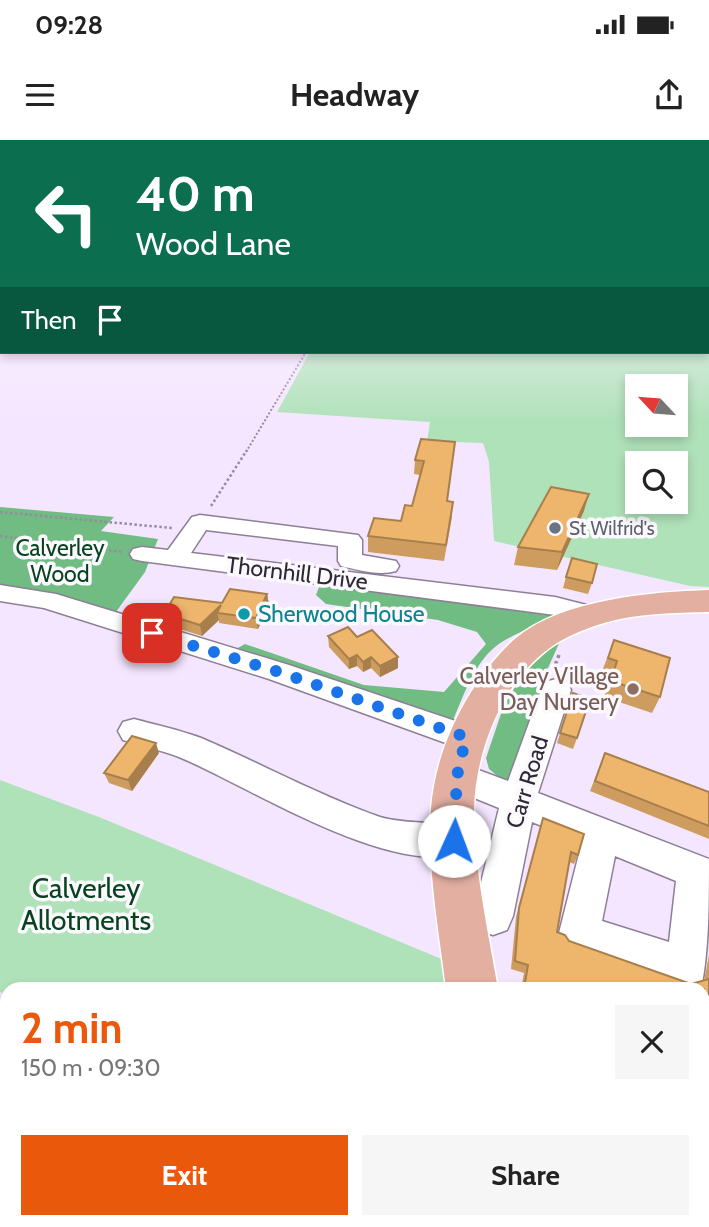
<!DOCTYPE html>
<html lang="en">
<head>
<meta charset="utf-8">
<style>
	:root { --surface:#fff; --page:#f6f6f6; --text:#222; --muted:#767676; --accent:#ea580c }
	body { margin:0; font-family:Cabin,sans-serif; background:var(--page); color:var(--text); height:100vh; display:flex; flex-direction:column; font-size:26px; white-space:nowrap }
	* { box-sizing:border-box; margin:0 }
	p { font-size:23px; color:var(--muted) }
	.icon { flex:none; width:38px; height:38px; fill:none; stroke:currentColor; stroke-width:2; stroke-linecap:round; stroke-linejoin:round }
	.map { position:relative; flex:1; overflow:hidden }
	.side { position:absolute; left:0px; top:842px; width:710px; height:247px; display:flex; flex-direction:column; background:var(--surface); border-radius:21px 21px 0 0; box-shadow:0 4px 10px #0003 }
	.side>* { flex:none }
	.top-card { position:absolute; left:0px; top:0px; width:710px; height:214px; box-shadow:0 4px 10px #0003; background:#0b6e4f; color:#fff; overflow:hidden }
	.needle { width:46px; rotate:296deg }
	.tools { position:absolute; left:625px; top:234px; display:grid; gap:14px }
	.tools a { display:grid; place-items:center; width:63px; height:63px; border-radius:0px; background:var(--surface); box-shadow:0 4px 10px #0003; font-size:35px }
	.pin { position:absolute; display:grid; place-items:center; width:60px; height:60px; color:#fff; margin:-30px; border-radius:14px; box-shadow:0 4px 10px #0006 }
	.me { position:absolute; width:77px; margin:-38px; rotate:2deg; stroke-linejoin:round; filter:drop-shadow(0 0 5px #0008) }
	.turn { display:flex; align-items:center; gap:24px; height:147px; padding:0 21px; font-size:32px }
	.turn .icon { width:91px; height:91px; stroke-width:2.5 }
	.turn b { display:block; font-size:49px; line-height:60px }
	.then { display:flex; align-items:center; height:66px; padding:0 21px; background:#0003; gap:14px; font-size:26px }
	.round { display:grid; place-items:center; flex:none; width:74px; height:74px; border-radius:0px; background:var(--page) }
	.headline { display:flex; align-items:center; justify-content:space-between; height:119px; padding:0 21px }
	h1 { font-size:42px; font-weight:700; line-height:52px; color:var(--accent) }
	.action { display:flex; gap:14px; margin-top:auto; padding:14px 21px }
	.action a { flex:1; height:80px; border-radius:0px; background:var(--accent); color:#fff; font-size:28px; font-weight:700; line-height:80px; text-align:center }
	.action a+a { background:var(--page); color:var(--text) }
	.status { display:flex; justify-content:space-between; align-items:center; height:49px; padding:0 35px; background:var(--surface); direction:ltr }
	.status svg { height:19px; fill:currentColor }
	header { display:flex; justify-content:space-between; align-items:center; height:91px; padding:0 21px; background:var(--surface); font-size:32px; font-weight:700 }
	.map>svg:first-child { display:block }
	.green { fill:#b0e2ba; fill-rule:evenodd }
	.forest { fill:#70bc83 }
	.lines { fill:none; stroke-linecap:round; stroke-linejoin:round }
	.minor-casing { stroke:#8d7f96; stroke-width:3 }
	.major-casing { stroke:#fff; stroke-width:3 }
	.path-far3 { stroke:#968c9d; stroke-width:2; stroke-dasharray:2 2; stroke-linecap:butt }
	.path-far2 { stroke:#968c9d; stroke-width:2.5; stroke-dasharray:2.5 2.5; stroke-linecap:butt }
	.path-far1 { stroke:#968c9d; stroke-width:3.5; stroke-dasharray:3.5 3.5; stroke-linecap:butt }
	.path { stroke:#968c9d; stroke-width:5; stroke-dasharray:5 5; stroke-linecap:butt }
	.minor { fill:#fff; fill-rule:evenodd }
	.major { fill:#e2afa1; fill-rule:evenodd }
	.wall { fill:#cd9c5e }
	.shaded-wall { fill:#a77f4c }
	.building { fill:#eeb56d; stroke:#a77f4c; stroke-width:2 }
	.route { stroke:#1a73e8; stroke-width:12; stroke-dasharray:0 21.6 }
	.worship-dot { fill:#6b7280; stroke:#fbf8fe; stroke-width:2.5 }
	.culture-dot { fill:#0f9aa8; stroke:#fbf8fe; stroke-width:2.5 }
	.education-dot { fill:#8d6e63; stroke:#fbf8fe; stroke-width:2.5 }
	.labels { text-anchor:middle; stroke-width:7; stroke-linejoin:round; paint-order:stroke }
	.far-worship-label { font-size:19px; fill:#5b616d; stroke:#fbf8fe; text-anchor:start }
	.park-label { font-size:23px; fill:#07431e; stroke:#fbf8fe }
	.street-label { font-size:23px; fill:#2d2831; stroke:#fbf8fe }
	.culture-label { font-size:23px; fill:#0d838f; stroke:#fbf8fe; text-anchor:start }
	.education-label { font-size:23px; fill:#785e54; stroke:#fbf8fe; text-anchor:end }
	.near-park-label { font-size:28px; fill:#07431e; stroke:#fbf8fe }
</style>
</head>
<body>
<div class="status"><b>09:28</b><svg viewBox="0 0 49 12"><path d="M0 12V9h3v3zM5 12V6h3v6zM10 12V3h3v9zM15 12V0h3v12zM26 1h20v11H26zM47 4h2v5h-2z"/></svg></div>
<header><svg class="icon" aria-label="menu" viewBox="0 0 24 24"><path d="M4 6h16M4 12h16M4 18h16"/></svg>Headway<svg class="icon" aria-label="share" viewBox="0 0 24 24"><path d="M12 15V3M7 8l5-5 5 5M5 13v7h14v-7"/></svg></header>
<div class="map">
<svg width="709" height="1087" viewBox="0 0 709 1087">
	<rect width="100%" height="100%" fill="#f5e6ff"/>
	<path class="green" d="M709,128V447L690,446L494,401L489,322L483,303L427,301L430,282L277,272L310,212H709ZM637,247H676V285H637ZM637,324H676V362H637Z
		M0,640L99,677L444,820L445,849H7V854L0,852Z"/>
	<path class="forest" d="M0,367L114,377L101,391L158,399L145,432L105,487L40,465L0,458Z
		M321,442L552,471L559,477C538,485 513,493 495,507C472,526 462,561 450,587L234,510L245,504L364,545L444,552L486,504L477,492L438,480L326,464L316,455Z
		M561,499L548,528L507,644L489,629L486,618L504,565L531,521Z"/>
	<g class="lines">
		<g class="minor-casing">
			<path id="minor" d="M200,375L358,395L362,400V415L396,421L399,426L396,431C379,436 358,430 341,426L338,421V406L206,390L191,413L555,457L602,469L605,475L602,481L592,484L555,475L142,421L133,419L130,414L133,409L142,407L168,410L192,377Z
				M0,445L56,454L289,525L476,588L481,597L476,606L465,610L269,539L44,468L0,461Z
				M556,539L567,542L571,550L538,653L709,719C709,759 709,807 702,844L684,849L565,807L559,793L582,702L532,682L513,776L507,790L493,795L479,790L473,776L499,668L445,646L440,636L445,626L457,622L508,641L541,550L545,542ZM615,716L676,741L669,802L602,781Z
				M134,579C156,585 180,590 201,598C260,623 316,654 377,676C406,686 439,679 467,690L472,701L467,712C392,740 249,646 179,617C161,610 141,606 123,600L118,591L123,582Z
				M0,865L7,868V912L0,909Z"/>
		</g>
		<g class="major-casing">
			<path id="major" d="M709,450V472C674,473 637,473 604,483C583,489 558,500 542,514C499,550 475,615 474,670C474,730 488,790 498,849H446C439,790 427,729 431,669C434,631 446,597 464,564C477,541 496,515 516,498C563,459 651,452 709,450Z
				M467,1082H531V1087H467Z"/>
		</g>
		<path class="path-far3" d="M246,312L306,212"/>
		<path class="path-far2" d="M211,366L247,310
			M0,372L172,388
			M0,396L122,412"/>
		<path class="path-far1" d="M553,531L559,515"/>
		<path class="path" d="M704,986L709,985
			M580,1087L583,1082"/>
		<use href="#minor" class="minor"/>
		<use href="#major" class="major"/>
	</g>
	<path class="wall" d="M421,299L447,361L452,377L444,421L368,412V396L401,381L412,366L420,335L414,334L415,320Z
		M584,371L557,430L514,425L518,407Z
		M566,437L592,443L588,454L563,448Z
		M267,454L269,465L258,489L219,483V480L202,496L167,485L164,474Z
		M328,496L357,497L398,528L380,537L371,528L363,532L357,526L349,529L329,507Z
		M614,500L660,557L652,573L604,557L611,537L601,534Z
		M573,553L577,598L573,609L557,603Z
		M159,613L132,651L109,643L104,633Z
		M605,613L709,652V699L590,651Z
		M543,678L578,715L574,724L569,722L557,792L569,801L691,844L704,841L709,815V806V890L704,889V849H521L524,833L511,829L516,777L540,688Z
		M633,1082H702L699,1087H634L631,1084Z"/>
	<path class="shaded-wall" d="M589,354L584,371L557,430L562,412Z
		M267,454L269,465L258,489L256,478Z
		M221,465L217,473L219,480L202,496L200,485Z
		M357,515V526L349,529V519Z
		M371,517V528L363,532V522Z
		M398,517V528L380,537V526Z
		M156,603L159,613L132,651L128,640Z
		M131,1082H139L136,1087H129Z"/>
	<path class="building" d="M421,299L455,302L447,361L453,362L446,405L368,396L374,378L401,381L405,365L412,366L424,321L415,320Z
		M551,347L589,354L562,412L518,407Z
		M572,418L597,424L592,443L566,437Z
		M230,449L267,454L256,478L217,473L221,465L200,485L164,474L174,457L222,463Z
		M348,487L357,497L372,490L398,517L380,526L371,517L363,522L357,515L349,519L328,496Z
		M614,500L670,518L660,557L611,541L617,521L608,518Z
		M573,553L590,559L577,598L560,593Z
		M132,596L156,603L128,640L104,633Z
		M605,613L709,652V686L595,641Z
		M543,678L584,694L578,715L571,712L557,792L565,795L569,801L691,844L709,839V881L704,879V849H524L528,825L515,821L519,768Z
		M704,1048L709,1053V1068L704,1079Z
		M58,1082H131L129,1087H56Z
		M232,1082H304L302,1087H230Z
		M640,1082H702L699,1087H645Z"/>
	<linearGradient id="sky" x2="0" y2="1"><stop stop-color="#6cbee6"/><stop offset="0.46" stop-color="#faf4ff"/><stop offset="1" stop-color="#faf4ff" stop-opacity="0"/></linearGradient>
	<rect width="709" height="280" fill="url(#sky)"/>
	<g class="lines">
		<path class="route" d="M152,493L279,532L466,597L457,636L454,701"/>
	</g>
	<circle class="worship-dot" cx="555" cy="388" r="7"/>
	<circle class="culture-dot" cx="244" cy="474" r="7"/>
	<circle class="education-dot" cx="633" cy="549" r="7"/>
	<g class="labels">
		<g class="far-worship-label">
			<text x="569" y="395">St Wilfrid's</text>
		</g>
		<g class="park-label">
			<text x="60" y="416">Calverley<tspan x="60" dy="26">Wood</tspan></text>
		</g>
		<g class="street-label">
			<text transform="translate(297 433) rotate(7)" y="8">Thornhill Drive</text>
			<text transform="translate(527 642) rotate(-73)" y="8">Carr Road</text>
		</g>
		<g class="culture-label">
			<text x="258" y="482">Sherwood House</text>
		</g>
		<g class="education-label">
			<text x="619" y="544">Calverley Village<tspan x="619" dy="26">Day Nursery</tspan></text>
		</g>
		<g class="near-park-label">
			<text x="86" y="758">Calverley<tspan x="86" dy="32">Allotments</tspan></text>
		</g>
	</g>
</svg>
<div class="tools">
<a><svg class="needle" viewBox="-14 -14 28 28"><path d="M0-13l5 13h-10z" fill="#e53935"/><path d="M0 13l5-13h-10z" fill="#767676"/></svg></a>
<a><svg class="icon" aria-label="search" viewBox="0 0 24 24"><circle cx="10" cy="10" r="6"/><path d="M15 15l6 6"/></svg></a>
</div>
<div class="pin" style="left:152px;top:493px;background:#d93025"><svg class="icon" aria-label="arrive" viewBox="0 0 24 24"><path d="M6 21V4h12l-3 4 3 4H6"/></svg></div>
<svg class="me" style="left:454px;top:701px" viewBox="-20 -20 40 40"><circle r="19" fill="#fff"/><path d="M0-13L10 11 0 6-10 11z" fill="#1a73e8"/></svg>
<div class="top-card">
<div class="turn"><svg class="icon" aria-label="left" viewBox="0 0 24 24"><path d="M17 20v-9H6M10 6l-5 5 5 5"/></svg><div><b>40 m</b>Wood Lane</div></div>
<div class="then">Then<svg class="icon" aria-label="arrive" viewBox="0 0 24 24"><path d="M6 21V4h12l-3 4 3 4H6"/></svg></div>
</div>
<section class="side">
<div class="headline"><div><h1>2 min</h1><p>150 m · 09:30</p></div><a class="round"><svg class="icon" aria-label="close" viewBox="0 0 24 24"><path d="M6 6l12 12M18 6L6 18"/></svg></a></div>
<div class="action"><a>Exit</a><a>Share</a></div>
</section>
</div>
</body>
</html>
